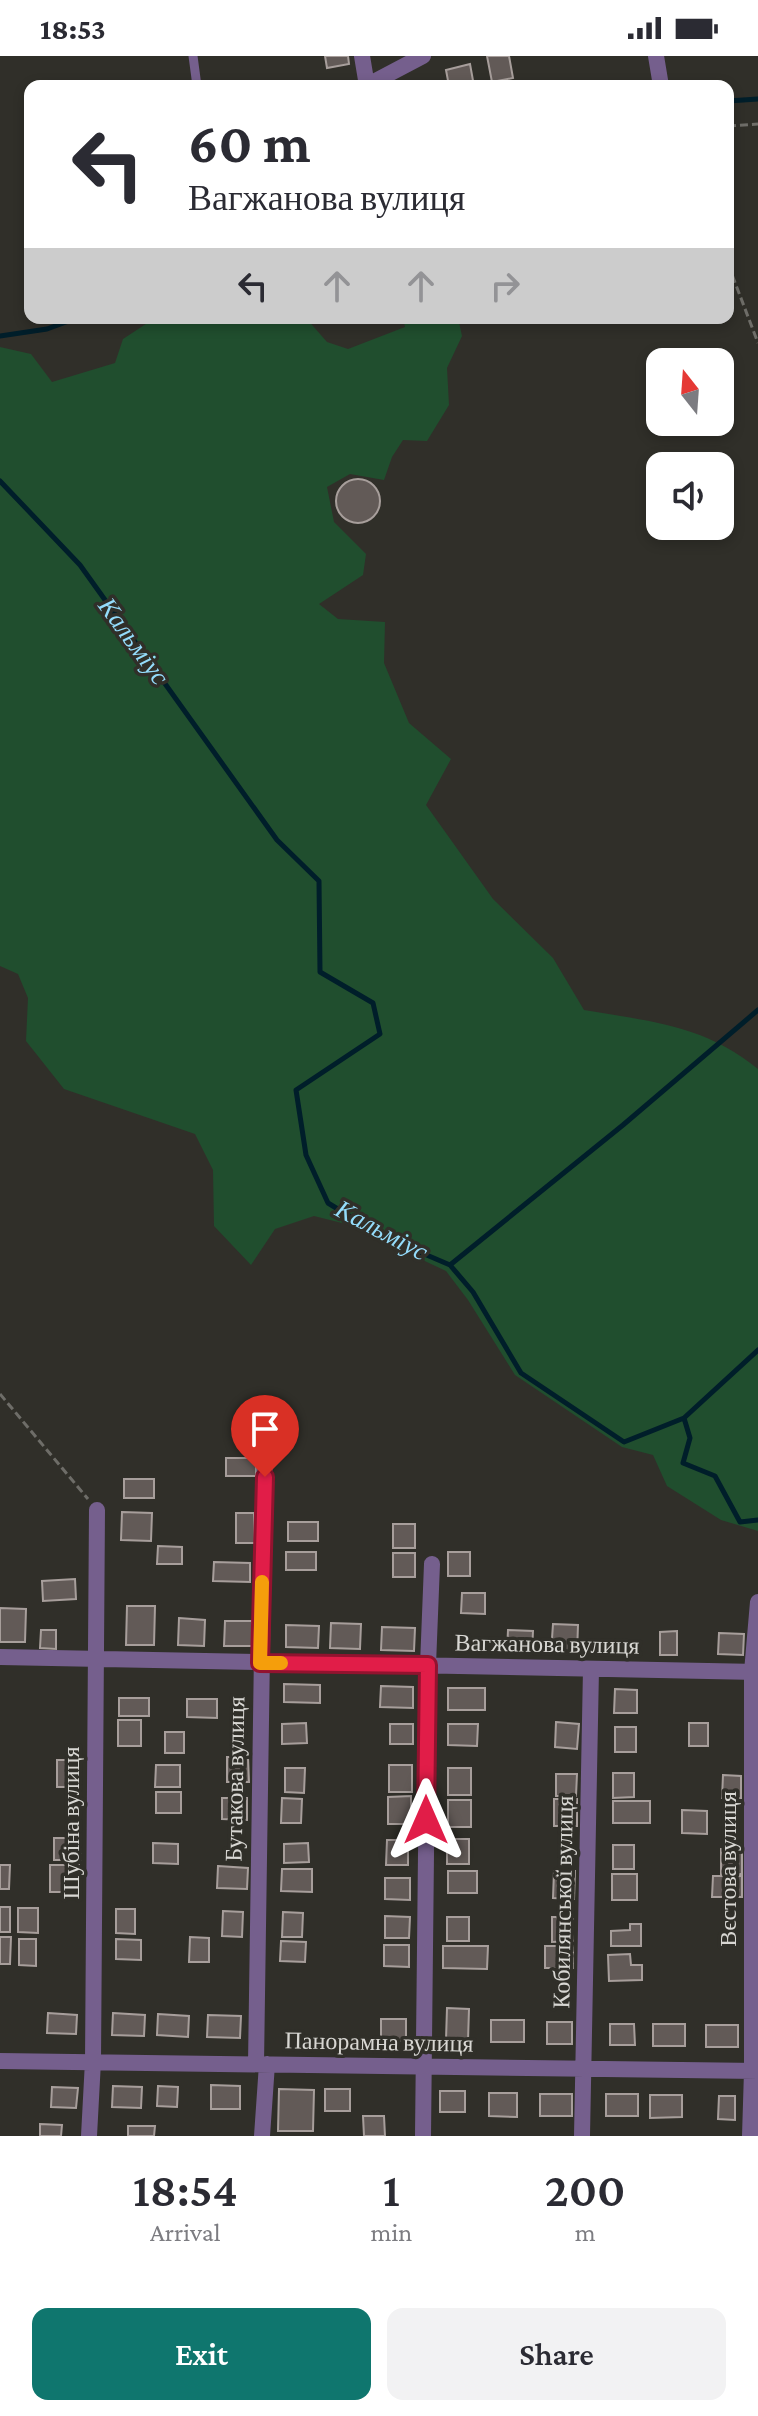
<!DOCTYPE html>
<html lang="en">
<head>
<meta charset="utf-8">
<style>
	:root { --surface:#fff; --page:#f2f2f3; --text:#2b2b33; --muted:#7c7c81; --accent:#0f766e }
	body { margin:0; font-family:"Crimson Pro",serif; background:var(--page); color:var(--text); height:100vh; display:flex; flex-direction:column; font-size:30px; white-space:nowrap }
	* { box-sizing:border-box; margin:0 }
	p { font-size:26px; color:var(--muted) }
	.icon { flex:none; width:44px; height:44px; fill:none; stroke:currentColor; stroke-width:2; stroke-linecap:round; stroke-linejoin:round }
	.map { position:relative; height:2080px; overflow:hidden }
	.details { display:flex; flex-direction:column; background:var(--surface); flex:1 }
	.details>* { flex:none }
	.banner { position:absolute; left:24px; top:24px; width:710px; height:244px; border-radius:16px; box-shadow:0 4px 12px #0003; background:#fff; color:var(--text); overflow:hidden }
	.needle { width:52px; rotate:343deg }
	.buttons { position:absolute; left:646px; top:292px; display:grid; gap:16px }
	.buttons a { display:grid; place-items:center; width:88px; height:88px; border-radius:16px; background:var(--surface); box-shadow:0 4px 12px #0003; font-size:40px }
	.pin { position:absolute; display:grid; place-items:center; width:68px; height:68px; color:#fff; margin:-82px -34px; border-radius:50% 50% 50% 0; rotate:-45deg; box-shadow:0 0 8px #0007 }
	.pin .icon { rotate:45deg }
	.me { position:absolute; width:88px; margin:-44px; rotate:0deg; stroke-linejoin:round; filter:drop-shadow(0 0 6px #0008) }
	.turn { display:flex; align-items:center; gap:28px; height:168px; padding:0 32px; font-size:36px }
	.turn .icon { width:104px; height:104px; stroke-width:2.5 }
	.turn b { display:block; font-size:56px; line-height:68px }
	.lanes { display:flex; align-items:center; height:76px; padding:0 32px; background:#0003; justify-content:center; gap:40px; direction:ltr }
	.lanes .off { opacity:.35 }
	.eta { display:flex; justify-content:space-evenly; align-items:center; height:136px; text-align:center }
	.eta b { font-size:48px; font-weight:600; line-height:56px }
	.primary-button { display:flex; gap:16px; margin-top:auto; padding:16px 32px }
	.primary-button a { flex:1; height:92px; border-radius:16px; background:var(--accent); color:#fff; font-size:32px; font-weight:600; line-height:92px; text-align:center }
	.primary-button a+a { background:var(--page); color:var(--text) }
	.status { display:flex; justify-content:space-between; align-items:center; height:56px; padding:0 40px; background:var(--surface); direction:ltr }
	.status svg { height:22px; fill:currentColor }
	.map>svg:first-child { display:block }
	.green { fill:#204e2e }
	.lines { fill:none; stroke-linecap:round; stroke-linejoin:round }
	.stream { stroke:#001e2a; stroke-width:5 }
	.building { fill:#625a57; stroke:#a79e9b; stroke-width:2 }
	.path { stroke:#6e6d68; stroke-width:3; stroke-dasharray:8 4; stroke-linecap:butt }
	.service { stroke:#755f8d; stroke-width:9 }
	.minor { stroke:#755f8d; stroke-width:16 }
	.route-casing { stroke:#92132f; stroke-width:20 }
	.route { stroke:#e11d48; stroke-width:14 }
	.slow { stroke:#f59e0b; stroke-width:14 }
	.labels { text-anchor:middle; stroke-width:7; stroke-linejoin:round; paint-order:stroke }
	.street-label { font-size:24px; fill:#d8d7d3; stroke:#302f29 }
	.water-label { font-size:26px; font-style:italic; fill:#94dcfb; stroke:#302f29 }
</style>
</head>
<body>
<div class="status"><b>18:53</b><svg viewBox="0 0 49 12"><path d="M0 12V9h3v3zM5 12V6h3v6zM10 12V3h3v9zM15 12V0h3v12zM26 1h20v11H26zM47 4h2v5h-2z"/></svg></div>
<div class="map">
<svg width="758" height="2080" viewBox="0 0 758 2080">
	<rect width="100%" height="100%" fill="#302f29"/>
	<path class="green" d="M155,262H306L327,286L348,293L405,271L403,262H458L462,280L447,312L449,349L427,385L403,384L392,401L384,424L350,418L327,431L334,466L366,498L363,519L319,548L338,563L385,566L384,607L409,667L451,703L426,749L493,843L553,902L584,954C648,965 705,969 758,1013V1475L721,1464L667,1430L653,1399L622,1391L515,1319L468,1244L446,1215L346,1168L314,1160L275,1173L251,1209L214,1170L213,1114L195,1078L64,1033L26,985L28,942L18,918L0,910V291L31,298L52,326L115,307L123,283Z"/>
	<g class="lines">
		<path class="stream" d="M728,45L758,43
			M0,280L47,273L77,262
			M0,425L80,509L277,784L319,825L320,916L373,947L380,978L296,1034L306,1099L328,1147L380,1179L450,1209L473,1236L521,1317L624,1386L684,1362L690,1382L683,1407L715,1420L740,1466L758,1464
			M450,1209L623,1069L758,954
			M684,1362L758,1294"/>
	</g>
	<path class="building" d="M325,0H348L349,8L327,12Z
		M487,0H509L513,22L492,26Z
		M470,8L474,30H449L446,14Z
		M336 445a22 22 0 1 1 44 0a22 22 0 1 1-44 0Z
		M226,1402H256V1420H226Z
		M124,1423H154V1442H124Z
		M122,1456L152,1457L151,1485L121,1484Z
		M236,1457H254L255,1487H236Z
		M288,1466H318V1485H288Z
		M393,1468H415V1492H393Z
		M158,1490L182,1491V1508H157Z
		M286,1496H316V1514H286Z
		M448,1496H470V1520H448Z
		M393,1497H415V1521H393Z
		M214,1506L250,1507V1526L213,1525Z
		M75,1523L76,1543L43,1545L42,1525Z
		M462,1537H485V1558L461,1557Z
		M127,1550H155L154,1589H126Z
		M0,1552L26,1553L25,1586H0Z
		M179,1562L205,1564L204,1590L178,1589Z
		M225,1565H252V1590H224Z
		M331,1567L361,1568L360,1593L330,1592Z
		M553,1568L578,1569L577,1598L551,1597Z
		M286,1569L319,1570L318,1592L286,1591Z
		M382,1571L415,1572L414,1595L381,1594Z
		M41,1574H56V1593L40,1592Z
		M508,1574L533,1575L532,1597L507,1596Z
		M677,1575V1599H660V1576Z
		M719,1577L744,1578L743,1599L718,1598Z
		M284,1628L320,1629V1647L284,1646Z
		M381,1630L413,1631V1652L380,1651Z
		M448,1632H485V1654H448Z
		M615,1633L637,1634V1657H614Z
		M119,1642H149V1660H119Z
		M187,1643H217V1662L187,1661Z
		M118,1664H141V1690H118Z
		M556,1666L579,1668L577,1693L555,1691Z
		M306,1667L307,1687L282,1688V1668Z
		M689,1667H708V1690H689Z
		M390,1668H413V1688H390Z
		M448,1668H478L477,1690L448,1689Z
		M615,1671H636V1696H615Z
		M165,1676H184V1697H165Z
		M227,1701H248L249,1726H227Z
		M57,1704H79V1731H57Z
		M156,1709H180V1731H155Z
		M389,1709H412V1736H389Z
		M285,1712H305L304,1737L285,1736Z
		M448,1712H471V1739H448Z
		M613,1717H634V1741L613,1742Z
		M556,1718H577L576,1740H556Z
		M723,1719L741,1720V1742H722Z
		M156,1736H181V1757H156Z
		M411,1740V1768H388V1741Z
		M222,1742H247V1764L222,1763Z
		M282,1742L302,1743L301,1767H281Z
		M554,1743H577V1770H554Z
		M448,1744H471V1771H448Z
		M613,1745H650V1767H613Z
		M682,1754L707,1755V1778L682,1777Z
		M54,1782H81V1804H54Z
		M447,1783H469V1808H447Z
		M387,1784H408V1809H386Z
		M153,1787L178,1788V1808L153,1807Z
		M308,1787L309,1806L284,1807V1788Z
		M613,1789H634V1813H613Z
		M721,1793H742V1818H721Z
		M0,1809H10L9,1833H0Z
		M50,1809H79V1836H50Z
		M218,1810L248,1812L247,1833L217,1832Z
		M282,1813H312V1836L281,1835Z
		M448,1815H477V1837H448Z
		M554,1815H575L574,1843L553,1842Z
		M612,1818H637V1844H612Z
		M713,1820H742V1841H712Z
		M385,1822H410V1844L385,1843Z
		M0,1851H10V1876H0Z
		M18,1852H38V1877L18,1876Z
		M116,1853H135V1878L116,1877Z
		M223,1855L243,1856L242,1881L222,1880Z
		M283,1856L303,1857L302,1881H282Z
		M385,1860L410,1861L409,1882H385Z
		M447,1861H469V1885H447Z
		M552,1861H573V1885L552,1886Z
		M630,1868H641V1890H611V1875L630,1874Z
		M0,1881H11L10,1908H0Z
		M190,1881L209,1882V1906H189Z
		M19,1883H36V1910L19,1909Z
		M116,1883L141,1884V1904L116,1903Z
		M281,1885L306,1886L305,1906L280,1905Z
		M384,1889H409V1911L384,1910Z
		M443,1890H488L487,1913L443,1912Z
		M545,1890H573V1912H545Z
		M630,1898L631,1909H642V1924L609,1925L608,1899Z
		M447,1952L469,1953L468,1985L446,1984Z
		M48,1957L77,1959L76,1978L47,1977Z
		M113,1957L145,1959L144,1980L112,1979Z
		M158,1958L189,1960L188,1981L157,1979Z
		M208,1959L241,1960L240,1982L207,1981Z
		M381,1963H406V1985L381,1984Z
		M491,1964H524V1986H491Z
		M547,1966H572V1988H547Z
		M610,1968H634L635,1989H610Z
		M653,1968H685V1990H653Z
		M706,1969H738V1991H706Z
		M211,2029L240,2030V2053H211Z
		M113,2030L142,2031L141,2052L112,2051Z
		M158,2030L178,2031L177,2051L157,2050Z
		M52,2031L78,2032L76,2052L51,2051Z
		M279,2033L314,2034L313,2075H278Z
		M325,2033H350V2055H325Z
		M440,2035H465V2056H440Z
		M489,2037H517V2061L489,2060Z
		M540,2038H572V2060H540Z
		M606,2038H638V2060H606Z
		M650,2039H682V2061L650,2062Z
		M719,2040H735V2064L718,2063Z
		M363,2060H384L385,2080H364Z
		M40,2068L62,2069L61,2080H40Z
		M128,2070H155L154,2080H128Z"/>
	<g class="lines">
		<path class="path" d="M728,70L758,68
			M728,208L758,287
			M0,1338L88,1443"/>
		<path class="service" d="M193,0L197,30"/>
		<path class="minor" d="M362,0L367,30
			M656,0L661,30
			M366,30L423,0
			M0,1601L758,1616
			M0,2005L758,2015
			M256,2008L265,1390
			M89,2080L93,2005L97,1454
			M262,2080L267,2008
			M423,2080L428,1609L432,1508
			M582,2080L591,1613
			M750,2080L752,2015V1616L758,1546"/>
	</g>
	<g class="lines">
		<g class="route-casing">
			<path id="route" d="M265,1421L260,1607L428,1609L426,1764"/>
		</g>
		<use href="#route" class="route"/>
		<path class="slow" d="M262,1526L260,1607H281"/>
	</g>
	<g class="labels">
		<g class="street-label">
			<text transform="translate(547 1588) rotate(1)" y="8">Вагжанова вулиця</text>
			<text transform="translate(235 1723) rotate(-89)" y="8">Бутакова вулиця</text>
			<text transform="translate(71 1767) rotate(-90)" y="8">Шубіна вулиця</text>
			<text transform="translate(728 1813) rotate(-90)" y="8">Вєстова вулиця</text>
			<text transform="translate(563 1846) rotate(-89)" y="8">Кобилянської вулиця</text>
			<text transform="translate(379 1986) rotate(1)" y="8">Панорамна вулиця</text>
		</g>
		<g class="water-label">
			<text transform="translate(134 585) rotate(54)" y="9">Кальміус</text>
			<text transform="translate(382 1174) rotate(28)" y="9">Кальміус</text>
		</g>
	</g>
</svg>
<div class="buttons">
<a><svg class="needle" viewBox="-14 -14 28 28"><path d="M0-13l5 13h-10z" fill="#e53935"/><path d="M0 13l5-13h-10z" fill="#7c7c81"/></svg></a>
<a><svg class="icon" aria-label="sound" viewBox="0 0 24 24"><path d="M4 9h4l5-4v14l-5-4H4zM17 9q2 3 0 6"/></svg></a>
</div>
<div class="pin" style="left:265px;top:1421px;background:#d93025"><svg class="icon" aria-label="arrive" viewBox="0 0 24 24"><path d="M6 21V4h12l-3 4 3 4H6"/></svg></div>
<svg class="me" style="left:426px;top:1764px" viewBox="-20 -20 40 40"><path d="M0-17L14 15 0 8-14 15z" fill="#e11d48" stroke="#fff" stroke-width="4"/></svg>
<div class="banner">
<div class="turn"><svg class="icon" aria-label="left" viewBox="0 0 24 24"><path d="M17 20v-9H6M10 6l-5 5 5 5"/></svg><div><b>60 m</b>Вагжанова вулиця</div></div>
<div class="lanes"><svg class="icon" aria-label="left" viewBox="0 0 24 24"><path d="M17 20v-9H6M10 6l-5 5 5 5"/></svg><svg class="icon off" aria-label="ahead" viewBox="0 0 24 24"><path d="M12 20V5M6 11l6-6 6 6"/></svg><svg class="icon off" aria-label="ahead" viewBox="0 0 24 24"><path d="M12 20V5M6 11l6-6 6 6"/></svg><svg class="icon off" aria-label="right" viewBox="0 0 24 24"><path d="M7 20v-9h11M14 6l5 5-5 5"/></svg></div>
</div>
</div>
<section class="details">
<div class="eta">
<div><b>18:54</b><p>Arrival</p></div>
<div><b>1</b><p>min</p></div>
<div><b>200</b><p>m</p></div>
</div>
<div class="primary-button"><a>Exit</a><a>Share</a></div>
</section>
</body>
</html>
